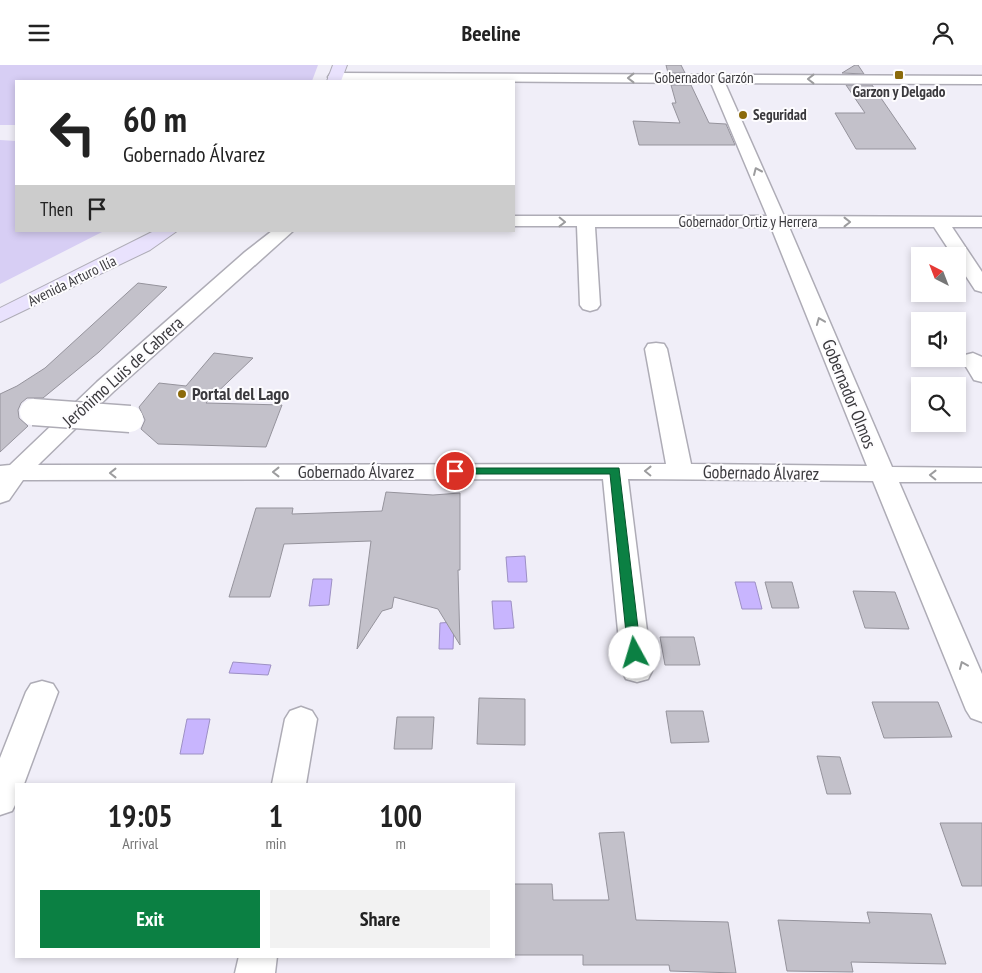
<!DOCTYPE html>
<html lang="en">
<head>
<meta charset="utf-8">
<style>
	:root { --surface:#fff; --page:#f2f2f2; --text:#222; --muted:#767676; --accent:#0b8043 }
	body { margin:0; font-family:"PT Sans Narrow",sans-serif; background:var(--page); color:var(--text); height:100vh; display:flex; flex-direction:column; font-size:19px; white-space:nowrap }
	* { box-sizing:border-box; margin:0 }
	p { font-size:16px; color:var(--muted) }
	.icon { flex:none; width:28px; height:28px; fill:none; stroke:currentColor; stroke-width:2; stroke-linecap:round; stroke-linejoin:round }
	.map { position:relative; flex:1; overflow:hidden }
	.side { position:absolute; left:15px; top:718px; width:500px; height:175px; display:flex; flex-direction:column; background:var(--surface); border-radius:0px; box-shadow:0 2px 8px #0003 }
	.side>* { flex:none }
	.banner { position:absolute; left:15px; top:15px; width:500px; height:152px; border-radius:0px; box-shadow:0 2px 8px #0003; background:#fff; color:var(--text); overflow:hidden }
	.needle { width:32px; rotate:318deg }
	.fabs { position:absolute; left:911px; top:182px; display:grid; gap:10px }
	.fabs a { display:grid; place-items:center; width:55px; height:55px; border-radius:0px; background:var(--surface); box-shadow:0 2px 8px #0003; font-size:25px }
	.pin { position:absolute; display:grid; place-items:center; width:42px; height:42px; color:#fff; margin:-21px; border:2px solid #fff; border-radius:50%; box-shadow:0 1px 5px #0007 }
	.me { position:absolute; width:55px; margin:-28px; rotate:354deg; stroke-linejoin:round; filter:drop-shadow(0 0 4px #0008) }
	.turn { display:flex; align-items:center; gap:18px; height:105px; padding:0 25px; font-size:22px }
	.turn .icon { width:65px; height:65px; stroke-width:2.5 }
	.turn b { display:block; font-size:35px; line-height:42px }
	.then { display:flex; align-items:center; height:48px; padding:0 25px; background:#0003; gap:10px; font-size:19px }
	.eta { display:flex; justify-content:space-evenly; align-items:center; height:85px; text-align:center }
	.eta b { font-size:30px; font-weight:700; line-height:35px }
	.primary-button { display:flex; gap:10px; margin-top:auto; padding:10px 25px }
	.primary-button a { flex:1; height:58px; border-radius:0px; background:var(--accent); color:#fff; font-size:20px; font-weight:700; line-height:58px; text-align:center }
	.primary-button a+a { background:var(--page); color:var(--text) }
	header { display:flex; justify-content:space-between; align-items:center; height:65px; padding:0 25px; background:var(--surface); font-size:22px; font-weight:700 }
	.map>svg:first-child { display:block }
	.green { fill:#d7cef4 }
	.water { fill:#c8b5fe; stroke:#9d90c4 }
	.building { fill:#c3c1ca; stroke:#95939c }
	.lines { fill:none; stroke-linecap:round; stroke-linejoin:round }
	.street-casing { stroke:#aeacb6; stroke-width:3 }
	.secondary-casing { stroke:#aeacb6; stroke-width:2 }
	.street { fill:#fff; fill-rule:evenodd }
	.secondary { fill:#e9e2fd; fill-rule:evenodd }
	.street-bridge-casing { stroke:#aeacb6; stroke-width:29; stroke-linecap:butt }
	.street-bridge { stroke:#fff; stroke-width:26 }
	.oneway { stroke:#9c9c9e }
	.route { fill:#0b8043; stroke:#07532c }
	.poi-dot { fill:#8b6a0b; stroke:#fdfcfe; stroke-width:2 }
	.labels { text-anchor:middle; stroke-width:4; stroke-linejoin:round; paint-order:stroke }
	.far-street-label { font-size:15px; fill:#3a393d; stroke:#fdfcfe }
	.far-poi-label { font-size:15px; font-weight:bold; fill:#3a393d; stroke:#fdfcfe }
	.street-label { font-size:18px; fill:#3a393d; stroke:#fdfcfe }
	.poi-label { font-size:18px; font-weight:bold; fill:#3a393d; stroke:#fdfcfe; text-anchor:start }
</style>
</head>
<body>
<header><svg class="icon" aria-label="menu" viewBox="0 0 24 24"><path d="M4 6h16M4 12h16M4 18h16"/></svg>Beeline<svg class="icon" aria-label="person" viewBox="0 0 24 24"><circle cx="12" cy="8" r="4"/><path d="M4 21q1-7 8-7t8 7"/></svg></header>
<div class="map">
<svg width="982" height="908" viewBox="0 0 982 908">
	<rect width="100%" height="100%" fill="#f0eef8"/>
	<path class="green" d="M0,0H318L312,16H16V60H0Z
		M0,75L16,76V166H104L0,219Z"/>
	<path class="water" d="M525,491L527,517H508L506,492Z
		M313,514H332L329,540L309,541Z
		M735,517H755L762,544H742Z
		M492,536H511L514,563L494,564Z
		M454,557L453,584H439L440,558Z
		M233,597L271,600L268,610L229,608Z
		M187,654H210L203,689H180Z"/>
	<path class="building" d="M666,0H681L685,8H668Z
		M855,0H858L864,9L842,8Z
		M671,20H691L709,58L726,59L735,80H639L633,56L680,58L672,38H676Z
		M846,20H872L916,84H856L835,48H865Z
		M138,218L167,222L99,287L43,333H27L21,338L18,345L19,353L28,361L0,387V329L17,321L45,303Z
		M214,288L253,293L206,338L282,340L266,382L158,379L141,364L145,355L139,342L159,318L186,321Z
		M386,427L433,430L460,428V505H458L460,580L438,544L394,532L392,543L382,546L357,584L371,476L284,479L270,532H229L256,443H293L292,449L382,446Z
		M765,517H792L799,543H772Z
		M853,526L895,527L909,564L865,563Z
		M660,572H694L700,600H665Z
		M479,633L525,634V680L477,679Z
		M872,637H938L952,672L884,673Z
		M666,646H703L709,677L671,678Z
		M397,652H434L432,684H394Z
		M817,691L840,692L851,729H827Z
		M940,758H982V821H962Z
		M624,767L636,855L728,857L736,908L670,906L669,900H583V890H514V819H552L553,835H609L599,768Z
		M867,847L931,849L946,899L851,897L853,907L787,906L778,855L870,858Z"/>
	<g class="lines">
		<g class="street-casing">
			<path id="street" d="M335,8L982,11V19L725,18L784,151L982,152V162H952L982,207V227L975,225L958,199V191H953L934,162H789L892,402L982,403V417H899L982,609V657L971,653L966,645L873,416L628,414L652,606L648,614L637,617L626,614L622,606L603,414L23,415L9,435L0,438V401L10,400L97,317L245,187L272,166H293L113,327L38,400L666,399L645,284L648,279L656,278L664,279L667,284L691,399L867,401L771,162H595L600,240L597,244L590,246L583,244L580,240L577,161H514V151H767L711,18L330,15L328,12L330,9Z
				M973,288L982,292V317L974,315L962,295L965,290Z
				M42,616L53,619L58,627L24,719H16V738L12,746L0,750V693L26,627L31,619Z
				M301,642L312,646L317,654L306,719H272L285,654L290,646Z
				M239,891H277L275,908H235Z"/>
		</g>
		<g class="secondary-casing">
			<path id="secondary" d="M333,0H347L341,16H327Z
				M154,166H177L150,185L0,257V243Z"/>
		</g>
		<use href="#street" class="street"/>
		<use href="#secondary" class="secondary"/>
		<g class="street-bridge-casing">
			<path id="street-bridge" d="M33,347L130,354"/>
		</g>
		<use href="#street-bridge" class="street-bridge"/>
	</g>
	<defs><path id="oneway-chevron" d="M-2-3.5L2.5 0L-2 3.5" fill="none" stroke-width="1.6" stroke-linecap="round" stroke-linejoin="round" transform="scale(1.25)"/></defs>
	<g class="oneway">
		<use href="#oneway-chevron" transform="translate(631 13) rotate(-180)"/>
		<use href="#oneway-chevron" transform="translate(811 14) rotate(-180)"/>
		<use href="#oneway-chevron" transform="translate(757 106) rotate(-114)"/>
		<use href="#oneway-chevron" transform="translate(562 157) rotate(1)"/>
		<use href="#oneway-chevron" transform="translate(847 157)"/>
		<use href="#oneway-chevron" transform="translate(820 256) rotate(-112)"/>
		<use href="#oneway-chevron" transform="translate(648 406) rotate(-179)"/>
		<use href="#oneway-chevron" transform="translate(276 407) rotate(180)"/>
		<use href="#oneway-chevron" transform="translate(113 408) rotate(180)"/>
		<use href="#oneway-chevron" transform="translate(933 410) rotate(-179)"/>
		<use href="#oneway-chevron" transform="translate(963 600) rotate(-113)"/>
	</g>
	<path class="route" d="M455,403H619L641,588L639,591H630L628,588L610,409H451V404Z"/>
	<g class="poi-dot">
		<rect x="894" y="5" width="10" height="10" rx="2.5"/>
		<circle cx="743" cy="50" r="5"/>
		<circle cx="182" cy="329" r="5"/>
	</g>
	<g class="labels">
		<g class="far-street-label">
			<text x="704" y="18">Gobernador Garzón</text>
			<text x="748" y="162">Gobernador Ortiz y Herrera</text>
			<text transform="translate(72 216) rotate(-26)" y="5">Avenida Arturo Ilía</text>
		</g>
		<g class="far-poi-label">
			<text x="899" y="32">Garzon y Delgado</text>
			<text x="753" y="55" text-anchor="start">Seguridad</text>
		</g>
		<g class="street-label">
			<text transform="translate(123 307) rotate(-42)" y="6">Jerónimo Luis de Cabrera</text>
			<text transform="translate(849 329) rotate(68)" y="6">Gobernador Olmos</text>
			<text x="356" y="413">Gobernado Álvarez</text>
			<text transform="translate(761 408) rotate(1)" y="6">Gobernado Álvarez</text>
		</g>
		<g class="poi-label">
			<text x="192" y="335">Portal del Lago</text>
		</g>
	</g>
</svg>
<div class="fabs">
<a><svg class="needle" viewBox="-14 -14 28 28"><path d="M0-13l5 13h-10z" fill="#e53935"/><path d="M0 13l5-13h-10z" fill="#767676"/></svg></a>
<a><svg class="icon" aria-label="sound" viewBox="0 0 24 24"><path d="M4 9h4l5-4v14l-5-4H4zM17 9q2 3 0 6"/></svg></a>
<a><svg class="icon" aria-label="search" viewBox="0 0 24 24"><circle cx="10" cy="10" r="6"/><path d="M15 15l6 6"/></svg></a>
</div>
<div class="pin" style="left:455px;top:406px;background:#d93025"><svg class="icon" aria-label="arrive" viewBox="0 0 24 24"><path d="M6 21V4h12l-3 4 3 4H6"/></svg></div>
<svg class="me" style="left:635px;top:588px" viewBox="-20 -20 40 40"><circle r="19" fill="#fff"/><path d="M0-13L10 11 0 6-10 11z" fill="#0b8043"/></svg>
<div class="banner">
<div class="turn"><svg class="icon" aria-label="left" viewBox="0 0 24 24"><path d="M17 20v-9H6M10 6l-5 5 5 5"/></svg><div><b>60 m</b>Gobernado Álvarez</div></div>
<div class="then">Then<svg class="icon" aria-label="arrive" viewBox="0 0 24 24"><path d="M6 21V4h12l-3 4 3 4H6"/></svg></div>
</div>
<section class="side">
<div class="eta">
<div><b>19:05</b><p>Arrival</p></div>
<div><b>1</b><p>min</p></div>
<div><b>100</b><p>m</p></div>
</div>
<div class="primary-button"><a>Exit</a><a>Share</a></div>
</section>
</div>
</body>
</html>
